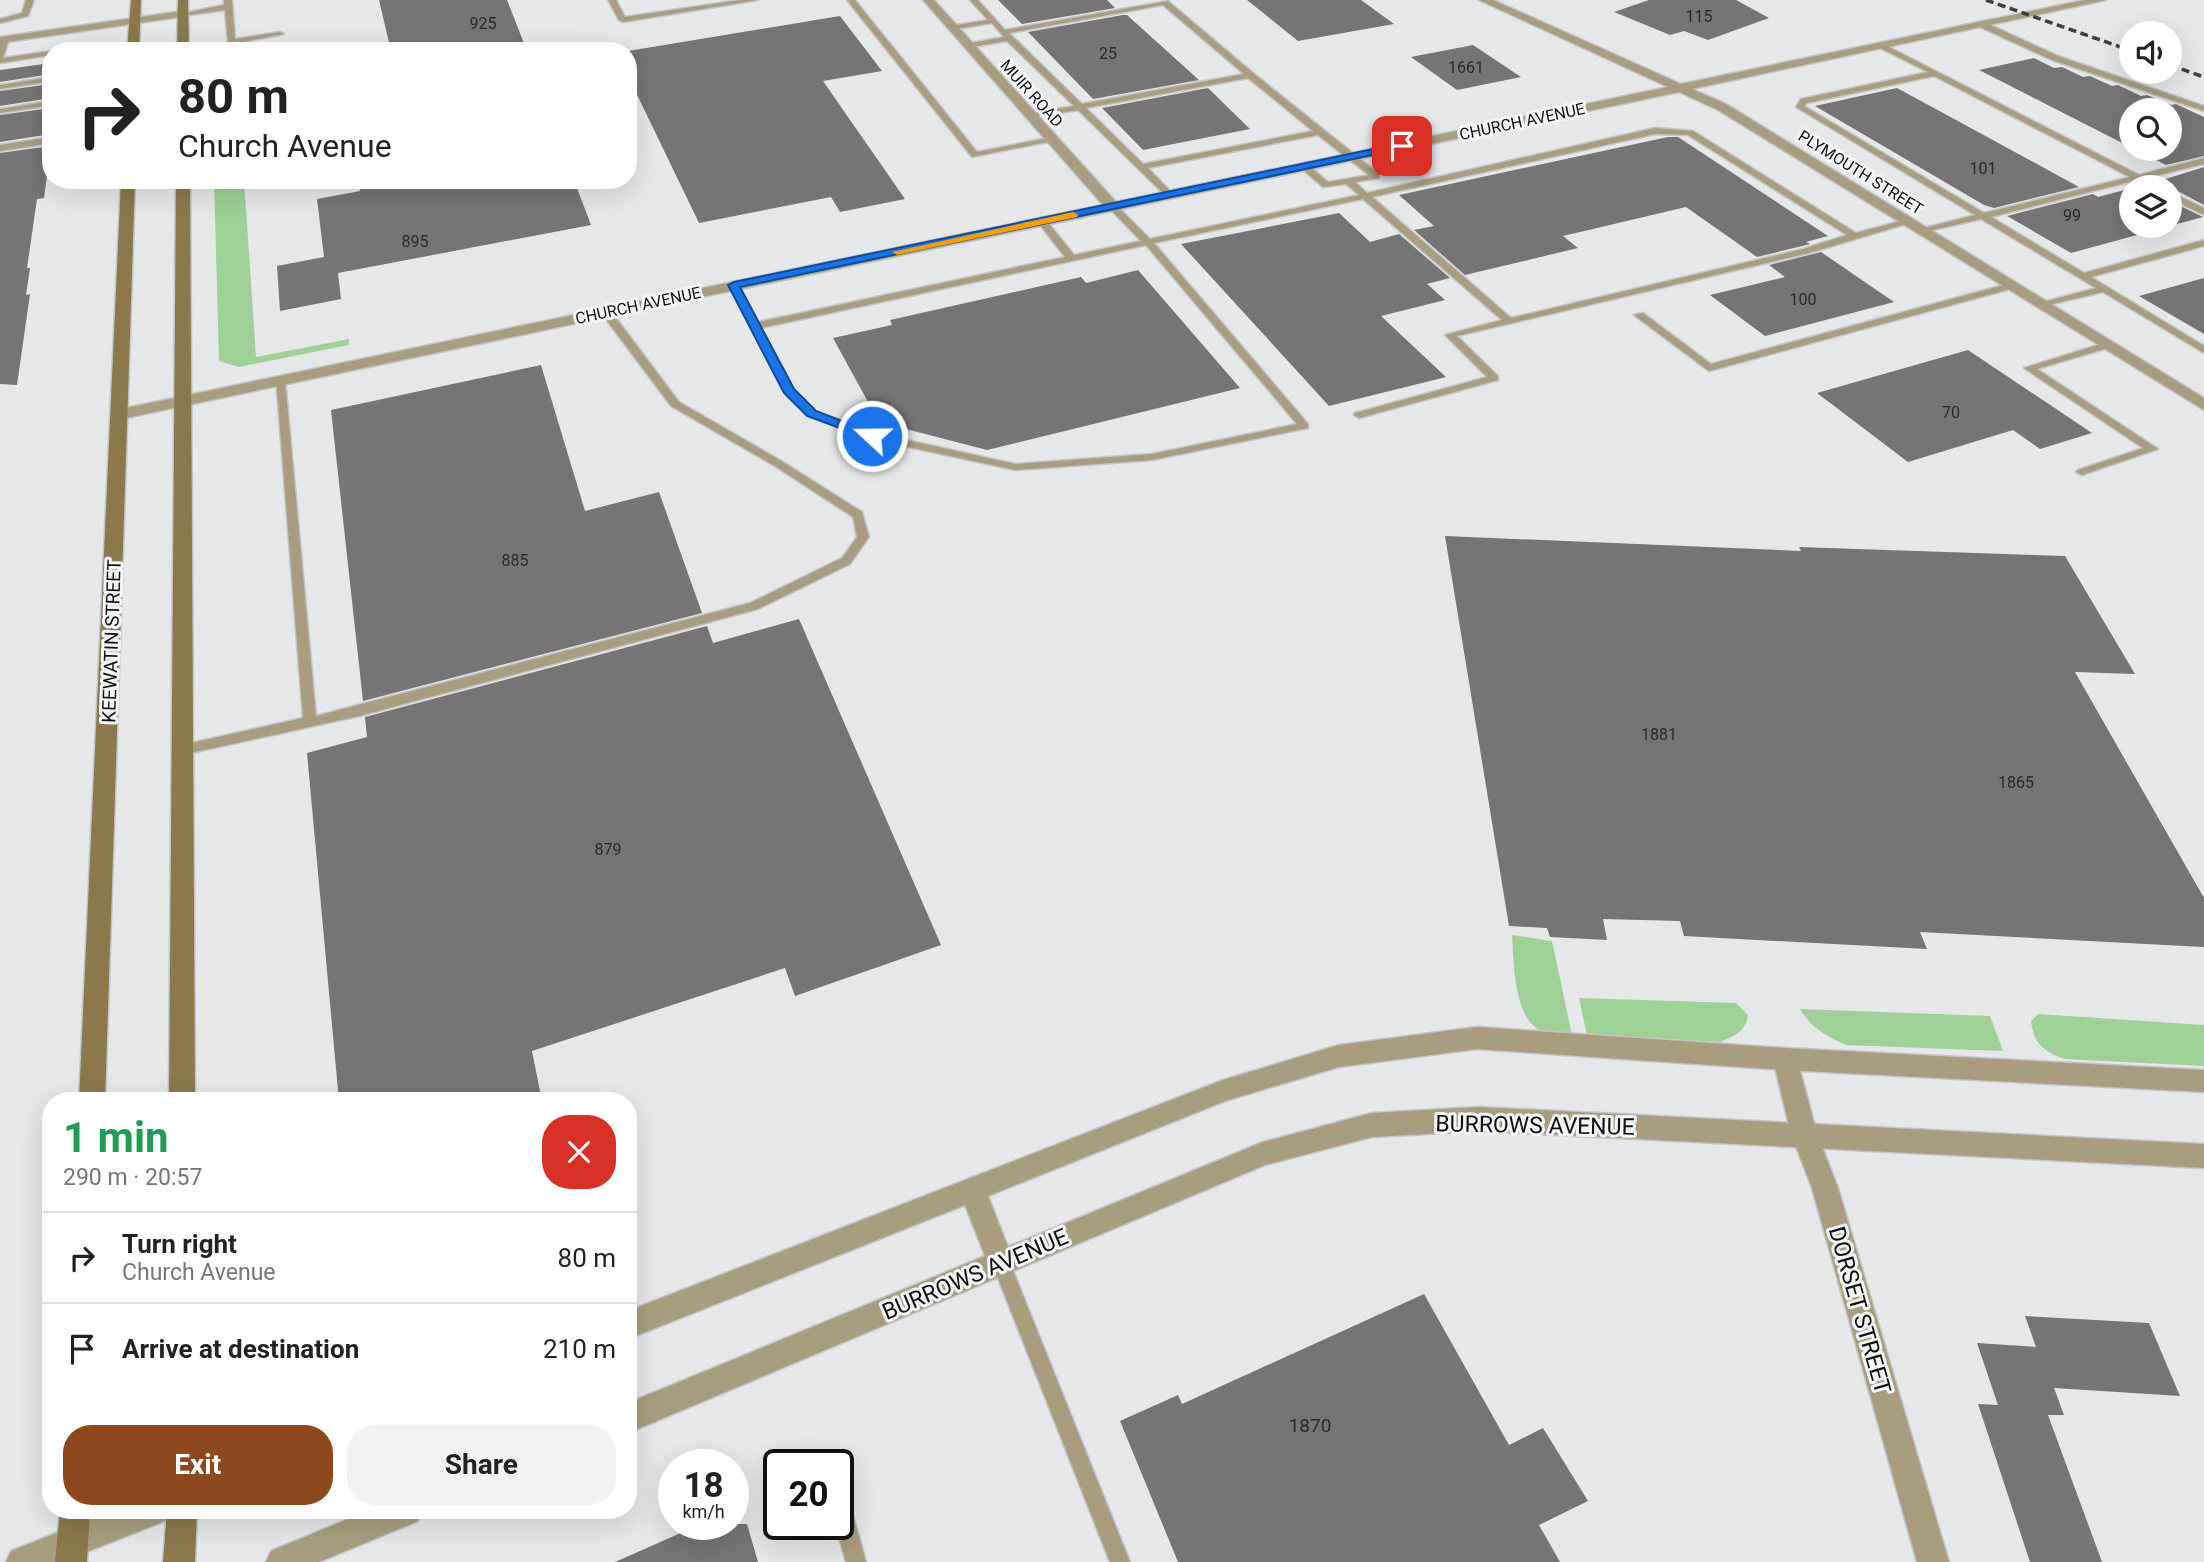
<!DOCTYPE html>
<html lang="en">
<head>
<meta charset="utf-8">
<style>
	:root { --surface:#fff; --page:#f2f2f2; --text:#222; --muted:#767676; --line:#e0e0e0; --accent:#8d481e }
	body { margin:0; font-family:Roboto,sans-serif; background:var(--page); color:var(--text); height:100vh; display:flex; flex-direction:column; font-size:26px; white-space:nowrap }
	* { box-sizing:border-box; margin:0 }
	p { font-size:23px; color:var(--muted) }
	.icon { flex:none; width:38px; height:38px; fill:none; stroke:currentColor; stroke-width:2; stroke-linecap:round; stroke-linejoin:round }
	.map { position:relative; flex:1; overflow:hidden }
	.panel { position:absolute; left:42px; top:1092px; width:595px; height:427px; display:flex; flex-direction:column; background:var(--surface); border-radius:28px; box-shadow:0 7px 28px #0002 }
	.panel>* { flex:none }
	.banner { position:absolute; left:42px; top:42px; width:595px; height:147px; border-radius:28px; box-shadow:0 7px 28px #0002; background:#fff; color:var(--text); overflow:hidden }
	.tools { position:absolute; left:2119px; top:21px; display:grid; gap:14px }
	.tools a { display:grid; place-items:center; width:63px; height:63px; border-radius:50%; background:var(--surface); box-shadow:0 7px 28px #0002; font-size:35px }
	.speed { position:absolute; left:658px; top:1449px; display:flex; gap:14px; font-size:35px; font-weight:700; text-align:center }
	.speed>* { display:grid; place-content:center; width:91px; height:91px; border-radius:50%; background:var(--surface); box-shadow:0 7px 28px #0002; line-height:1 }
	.speed small { font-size:18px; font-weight:400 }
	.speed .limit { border:4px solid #111; border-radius:10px; background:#fff; color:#111 }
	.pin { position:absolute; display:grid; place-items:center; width:60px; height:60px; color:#fff; margin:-30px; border-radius:14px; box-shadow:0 4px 10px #0006 }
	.me { position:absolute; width:77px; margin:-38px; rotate:291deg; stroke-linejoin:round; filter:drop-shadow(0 0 5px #0008) }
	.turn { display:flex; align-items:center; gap:24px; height:147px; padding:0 21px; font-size:32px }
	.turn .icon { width:91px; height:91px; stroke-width:2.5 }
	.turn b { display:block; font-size:49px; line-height:60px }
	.round { display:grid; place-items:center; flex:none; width:74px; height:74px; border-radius:28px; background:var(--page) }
	.summary { display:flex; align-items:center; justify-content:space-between; height:119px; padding:0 21px }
	h1 { font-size:42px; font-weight:700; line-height:52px; color:#1e9e55 }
	.button { display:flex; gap:14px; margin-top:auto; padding:14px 21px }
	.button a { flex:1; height:80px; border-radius:28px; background:var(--accent); color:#fff; font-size:28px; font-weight:700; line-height:80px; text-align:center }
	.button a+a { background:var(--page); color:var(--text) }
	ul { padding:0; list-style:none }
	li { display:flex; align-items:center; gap:21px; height:91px; padding:0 21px; border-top:2px solid var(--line) }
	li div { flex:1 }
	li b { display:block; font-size:26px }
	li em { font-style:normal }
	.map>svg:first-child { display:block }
	.green { fill:#9ed097 }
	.building { fill:#767474 }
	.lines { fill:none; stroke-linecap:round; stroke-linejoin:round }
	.service-casing { stroke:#c4c5c7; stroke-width:3 }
	.minor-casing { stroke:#c4c5c7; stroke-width:3 }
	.tertiary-casing { stroke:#c4c5c7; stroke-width:3 }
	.secondary-casing { stroke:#c4c5c7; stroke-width:3 }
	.service { fill:#aa9d7f; fill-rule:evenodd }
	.minor { fill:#aa9d7f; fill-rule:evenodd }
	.tertiary { fill:#aa9d7f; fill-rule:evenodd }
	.secondary { fill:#8b784c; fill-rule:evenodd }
	.rail { stroke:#404042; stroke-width:3.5; stroke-dasharray:8 4.5; stroke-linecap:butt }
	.route { fill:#1a73e8; stroke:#114b97; stroke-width:2 }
	.slow { fill:#f59e0b }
	.labels { text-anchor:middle; stroke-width:6; stroke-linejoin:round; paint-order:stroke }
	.number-label { font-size:16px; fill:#2a2a2a }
	.far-street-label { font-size:16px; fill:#111112; stroke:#f3f5f6 }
	.street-label { font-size:19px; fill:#111112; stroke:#f3f5f6 }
	.near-number-label { font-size:19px; fill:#2a2a2a }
	.near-street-label { font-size:23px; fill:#111112; stroke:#f3f5f6 }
</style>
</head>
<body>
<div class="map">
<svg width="2204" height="1562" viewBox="0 0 2204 1562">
	<rect width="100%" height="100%" fill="#e6e7e9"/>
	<path class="green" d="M214,180H244L256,357L349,339V345L239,367L219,361Z
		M1512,935L1552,941L1572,1035C1563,1034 1552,1035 1544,1032C1513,1022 1514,961 1512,935Z
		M1579,998L1736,1003L1748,1015C1746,1032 1734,1036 1720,1042L1587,1035Z
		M1800,1009L1990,1016L2003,1051L1846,1045C1826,1036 1811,1028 1800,1009Z
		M2038,1014L2204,1025V1066L2064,1059C2043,1051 2034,1044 2031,1021Z"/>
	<path class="building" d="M379,0H507L527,51H391Z
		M998,0H1107L1115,8L1022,24Z
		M1247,0H1361L1394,24L1298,41Z
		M1649,0H1736L1769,18L1708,40L1684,31L1670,35L1614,12Z
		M1123,15H1127L1199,80L1093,99L1028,32Z
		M840,16L882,71L823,81L905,199L840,212L831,197L699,223L628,76V51Z
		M1473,45L1521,77L1457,90L1411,57Z
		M2034,58L2054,68L2062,67L2083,77L2090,76L2112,86L2118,85L2141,96L2147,95L2171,105L2176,104L2204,117V156L2166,165L2134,149H2170V110H2132V148L1979,70Z
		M51,63V74L0,82V70Z
		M51,84V98L0,106V91Z
		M1208,88L1250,129L1143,150L1102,108Z
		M1897,88L1980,133L2079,187L1994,208L1984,205L1815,106Z
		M51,108V134L0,142V115Z
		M1668,137H1678L1828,236L1806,242L1810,244L1802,246L1757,257L1686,207L1563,236L1578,248L1465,275L1414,230L1434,226L1399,195Z
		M51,146L44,198L37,199L27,268H30L26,295L30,294L17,385L0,384V153Z
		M2204,167V205L2170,187H2162L2156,182Z
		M358,180H574L591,225L338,273L341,299L280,311L277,266L324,257L317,199L360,191Z
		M2132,188V226H2170V201L2203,217L2071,253L2007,216L2093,194L2098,197Z
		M1339,213L1370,242L1399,234L1450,278L1427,284L1445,300L1381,316L1446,377L1329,406L1181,244Z
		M1821,252L1894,302L1765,336L1710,295L1785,277L1769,265Z
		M1138,270L1240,388L987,450L879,422L833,338L892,325L890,320L1081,277L1086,283Z
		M2204,278V334L2139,296Z
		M1968,350L2092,433L2040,449L2013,430L1908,462L1817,393Z
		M541,365L585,511L659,492L702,613L363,701L331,410Z
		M1445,536L1801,551L1799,547L2065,556L2135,674L2075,672L2204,898V947L1920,932L1927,949L1684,936L1680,921L1603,919L1607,940L1550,937L1547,928L1509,926Z
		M799,619L941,945L795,996L785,968L532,1051L542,1101H339L307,753L367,737L365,717L707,626L713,643Z
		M1424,1294L1509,1445L1543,1428L1588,1501L1539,1525L1560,1562H1178L1120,1421L1178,1395L1182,1404Z
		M2025,1316L2149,1323L2180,1396L2054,1388L2064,1415H2048L2102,1562H2030L1978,1404L1998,1405L1977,1343L2036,1347Z
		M701,1524H747L758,1562H615Z"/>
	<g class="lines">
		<g class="service-casing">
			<path id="service" d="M26,0H34L28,16L0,23V19L22,13Z
				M224,0H232L235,39L280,32L284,34L232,44L228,42L225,10L183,16L179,14L224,5Z
				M608,0H616L625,17L740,0H758L623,22L619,20Z
				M847,0H855L977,152L1053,137L1057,140L972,157Z
				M970,0H978L1005,30L1168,1L1253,73L1379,174V178L1355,182L1367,193L1655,128L1693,131L1856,233L1908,219L1913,222L1809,253L1457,336L1498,376V380L1359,418L1354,415L1355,413L1487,377L1445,335L1502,320L1363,199L1154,243L1308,424V428L1152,460L1015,470L872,439L808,416L785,393L729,285L731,283H737L758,322L1065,257L1037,221L1042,218L1045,219L1074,255L1141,241L1110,209V205H1116L1150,239L1359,195L1346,184L1323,187L1302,169V165H1308L1328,182L1369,175L1318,135L1148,168L1174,195L1167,197L1078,110L1029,118V114L1074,106L1007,41L966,48V44L1004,37L992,23L950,30V26L988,20ZM1163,5L1244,74L1082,104L1009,33ZM1248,78L1313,131L1143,164L1086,108ZM1655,134L1688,135L1847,235L1803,249L1511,318L1372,197ZM1146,245L1297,424L1152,454L1015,464L875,433L816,412L794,390L761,328Z
				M1980,23H1986L2058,56L2204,106V111L2052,60L1980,27Z
				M5,37L9,39L3,58L51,51V55L0,63V43Z
				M1883,44L2139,175L2204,158V164L2146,178L2160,187H2150L2137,180L1991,217L2084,273L2204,240V246L2091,277L2204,346V353L2103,292L2040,307V303L2096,288L1981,219L1920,233V229L1975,215L1796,107L1801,99L1928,72L1880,48L1879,46ZM1934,76L2130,177L1984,213L1804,106L1807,103Z
				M133,45H136V49L100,51Z
				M70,49L87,51H66Z
				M51,77V81L0,89V85Z
				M51,101V105L0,113V109Z
				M51,137V143L0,151V145Z
				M2170,192L2204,208V215L2170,198Z
				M2011,283L2014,284V288L1709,371L1634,315L1643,313L1711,364Z
				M602,310H610L679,402L783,462L862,512L869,537L850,564L758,609L359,716L182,755L177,754L175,750L177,746L182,745L303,718L276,378L280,377L285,380L316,716L750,603L842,558L857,537L853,517L775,466L671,406L602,314Z
				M2107,342L2111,343V347L2037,369L2158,449L2082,475L2076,472L2078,470L2143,448L2024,368Z
				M1001,1254L1007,1257L1010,1263L1130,1562H1110L992,1263L995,1257Z
				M838,1487L845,1490L848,1497L866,1562H846L835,1524H838Z"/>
		</g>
		<g class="minor-casing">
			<path id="minor" d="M923,0H934L1116,202L1668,87L1479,0H1493L1681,84L2085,0H2106L1692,89L1726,104L2204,398V410L1718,110L1679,92L121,419L113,414L121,409L1103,205Z
				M1785,1048L1794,1051L1797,1059L1817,1134L1838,1188L1949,1562H1917L1812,1188L1791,1134L1773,1059L1776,1051Z"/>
		</g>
		<g class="tertiary-casing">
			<path id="tertiary" d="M183,11L187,12V16L0,43V37Z
				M1477,1027L1785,1048L2204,1070V1092L1785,1070L1477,1049L1339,1067L1225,1101L988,1196L1008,1247L1263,1142L1372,1113L1479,1107L2204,1144V1168L1479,1131L1372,1137L1265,1165L628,1433V1403L985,1256L965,1205L628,1339V1311L1223,1080L1339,1045Z
				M114,1510H169L165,1521L61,1562H6L11,1551Z
				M370,1510H422L418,1521L319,1562H266L271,1551Z"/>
		</g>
		<g class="secondary-casing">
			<path id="secondary" d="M131,0H141L139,51H127Z
				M178,0H188L189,51H177Z
				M121,180H135L105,1101H79Z
				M176,180H190L195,1101H169Z
				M60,1510H90L87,1562H55Z
				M167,1510H197L195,1562H163Z"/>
		</g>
		<use href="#service" class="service"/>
		<use href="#minor" class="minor"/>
		<use href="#tertiary" class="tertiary"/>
		<use href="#secondary" class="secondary"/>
		<path class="rail" d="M1986,0L2132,51
			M2170,65L2204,77"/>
	</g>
	<path class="route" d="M1402,143L1406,144V148L740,287L794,389L816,411L876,434L878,436L872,440L807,416L784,393L728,285L734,282Z"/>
	<path class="slow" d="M1073,212L1078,215L1077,217L897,255L892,252Z"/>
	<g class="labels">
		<g class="number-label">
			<text x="1699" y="22">115</text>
			<text x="483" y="29">925</text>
			<text x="1108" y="59">25</text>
			<text x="1466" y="73">1661</text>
			<text x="1983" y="174">101</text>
			<text x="2072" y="221">99</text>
			<text x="415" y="247">895</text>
			<text x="1803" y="305">100</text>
			<text x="1951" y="418">70</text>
			<text x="515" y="566">885</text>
			<text x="1659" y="740">1881</text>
			<text x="2016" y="788">1865</text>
			<text x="608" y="855">879</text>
		</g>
		<g class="far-street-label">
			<text transform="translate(1032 93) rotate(48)" y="6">MUIR ROAD</text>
			<text transform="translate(1522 121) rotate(-12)" y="6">CHURCH AVENUE</text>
			<text transform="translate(1861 172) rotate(32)" y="6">PLYMOUTH STREET</text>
			<text transform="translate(638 305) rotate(-12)" y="6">CHURCH AVENUE</text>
		</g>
		<g class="street-label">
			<text transform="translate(111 641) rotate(-88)" y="7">KEEWATIN STREET</text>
		</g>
		<g class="near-number-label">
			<text x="1310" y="1432">1870</text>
		</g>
		<g class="near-street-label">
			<text transform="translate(1535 1125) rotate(1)" y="8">BURROWS AVENUE</text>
			<text transform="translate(975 1274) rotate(-23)" y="8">BURROWS AVENUE</text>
			<text transform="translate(1860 1310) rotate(74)" y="8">DORSET STREET</text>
		</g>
	</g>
</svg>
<div class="tools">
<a><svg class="icon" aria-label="sound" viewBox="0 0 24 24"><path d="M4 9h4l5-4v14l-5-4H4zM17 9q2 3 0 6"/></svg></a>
<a><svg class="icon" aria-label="search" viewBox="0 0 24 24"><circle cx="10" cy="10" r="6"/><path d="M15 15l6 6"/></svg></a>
<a><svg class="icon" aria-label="layers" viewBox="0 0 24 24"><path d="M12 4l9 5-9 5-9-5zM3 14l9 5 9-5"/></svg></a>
</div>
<div class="speed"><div>18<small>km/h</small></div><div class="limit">20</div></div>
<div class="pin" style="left:1402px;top:146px;background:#d93025"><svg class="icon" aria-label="arrive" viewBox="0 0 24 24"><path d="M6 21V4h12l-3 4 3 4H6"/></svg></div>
<svg class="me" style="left:872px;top:436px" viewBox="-20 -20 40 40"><circle r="17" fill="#1a73e8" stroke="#fff" stroke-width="3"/><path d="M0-11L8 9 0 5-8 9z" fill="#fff"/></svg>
<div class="banner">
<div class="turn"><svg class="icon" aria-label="right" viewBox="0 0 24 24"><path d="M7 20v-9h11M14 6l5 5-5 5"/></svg><div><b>80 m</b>Church Avenue</div></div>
</div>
<section class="panel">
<div class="summary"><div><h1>1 min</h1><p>290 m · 20:57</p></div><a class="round" style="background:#d93025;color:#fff"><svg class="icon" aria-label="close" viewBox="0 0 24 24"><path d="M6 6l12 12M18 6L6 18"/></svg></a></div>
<ul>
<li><svg class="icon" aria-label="right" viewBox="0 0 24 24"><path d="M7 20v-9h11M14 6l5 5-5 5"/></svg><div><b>Turn right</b><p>Church Avenue</p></div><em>80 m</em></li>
<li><svg class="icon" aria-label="arrive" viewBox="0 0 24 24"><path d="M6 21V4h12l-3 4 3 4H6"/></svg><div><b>Arrive at destination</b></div><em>210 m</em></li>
</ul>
<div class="button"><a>Exit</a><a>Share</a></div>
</section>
</div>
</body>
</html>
